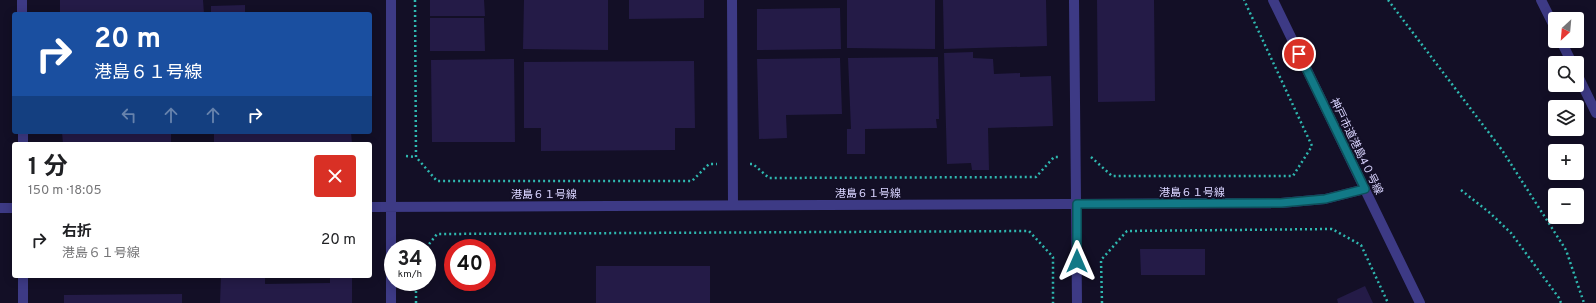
<!DOCTYPE html>
<html lang="ja">
<head>
<meta charset="utf-8">
<style>
	:root { --surface:#fff; --page:#f2f2f2; --text:#202124; --muted:#757577 }
	body { margin:0; font-family:Overpass,"Noto Sans JP",sans-serif; background:var(--page); color:var(--text); height:100vh; display:flex; flex-direction:column; font-size:15px; white-space:nowrap }
	* { box-sizing:border-box; margin:0 }
	p { font-size:13px; color:var(--muted) }
	.icon { flex:none; width:22px; height:22px; fill:none; stroke:currentColor; stroke-width:2; stroke-linecap:round; stroke-linejoin:round }
	.map { position:relative; flex:1; overflow:hidden }
	.panel { position:absolute; left:12px; top:142px; width:360px; height:136px; display:flex; flex-direction:column; background:var(--surface); border-radius:4px; box-shadow:0 2px 10px #0003 }
	.panel>* { flex:none }
	.top-card { position:absolute; left:12px; top:12px; width:360px; height:122px; border-radius:4px; box-shadow:0 2px 10px #0003; background:#1a4fa0; color:#fff; overflow:hidden }
	.needle { width:26px; rotate:206deg }
	.controls { position:absolute; left:1548px; top:12px; display:grid; gap:8px }
	.controls a { display:grid; place-items:center; width:36px; height:36px; border-radius:4px; background:var(--surface); box-shadow:0 2px 10px #0003; font-size:20px }
	.speed { position:absolute; left:384px; top:239px; display:flex; gap:8px; font-size:20px; font-weight:700; text-align:center }
	.speed>* { display:grid; place-content:center; width:52px; height:52px; border-radius:50%; background:var(--surface); box-shadow:0 2px 10px #0003; line-height:1 }
	.speed small { font-size:10px; font-weight:400 }
	.speed .limit { border:6px solid #d22; background:#fff; color:#111 }
	.pin { position:absolute; display:grid; place-items:center; width:34px; height:34px; color:#fff; margin:-17px; border:2px solid #fff; border-radius:50%; box-shadow:0 1px 4px #0007 }
	.me { position:absolute; width:44px; margin:-22px; rotate:0deg; stroke-linejoin:round; filter:drop-shadow(0 0 3px #0008) }
	.turn { display:flex; align-items:center; gap:14px; height:84px; padding:0 16px; font-size:18px }
	.turn .icon { width:52px; height:52px; stroke-width:2.5 }
	.turn b { display:block; font-size:28px; line-height:34px }
	.lanes { display:flex; align-items:center; height:38px; padding:0 16px; background:#0003; justify-content:center; gap:20px; direction:ltr }
	.lanes .off { opacity:.35 }
	.round { display:grid; place-items:center; flex:none; width:42px; height:42px; border-radius:4px; background:var(--page) }
	.headline { display:flex; align-items:center; justify-content:space-between; height:68px; padding:0 16px }
	h1 { font-size:24px; font-weight:700; line-height:30px }
	ul { padding:0; list-style:none }
	li { display:flex; align-items:center; gap:12px; height:60px; padding:0 16px }
	li div { flex:1 }
	li b { display:block; font-size:15px }
	li em { font-style:normal }
	.map>svg:first-child { display:block }
	.building { fill:#241b47 }
	.lines { fill:none; stroke-linecap:round; stroke-linejoin:round }
	.path { stroke:#2fb8b0; stroke-width:2.5; stroke-dasharray:2 3; stroke-linecap:butt }
	.minor { stroke:#3d3a85; stroke-width:10 }
	.route-casing { stroke:#0c4f58; stroke-width:10 }
	.route { stroke:#127987; stroke-width:7 }
	.labels { text-anchor:middle; stroke-width:4; stroke-linejoin:round; paint-order:stroke }
	.street-label { font-size:11px; fill:#d9d4ff; stroke:#130f26 }
</style>
</head>
<body>
<div class="map">
<svg width="1596" height="303" viewBox="0 0 1596 303">
	<rect width="100%" height="100%" fill="#130f26"/>
	<path class="building" d="M60,0H203L204,14H60Z
		M430,0H484L485,16H430Z
		M524,0H608V50L523,49Z
		M629,0H704V18L629,19Z
		M847,0H935V49L847,48Z
		M943,0H1046L1047,46L944,49Z
		M1097,0H1154L1155,101L1098,102Z
		M245,5V14H211V6Z
		M840,8L841,49L757,50V9Z
		M430,18H484L485,51H430Z
		M973,52V58L993,59L994,74L1020,73V77L1051,76L1053,126L988,128L989,170H972L971,163L947,164L944,53Z
		M938,57L939,119H936L937,128L865,129V154H847V129H851L848,58Z
		M840,58L842,114L786,115L787,138L759,139L757,59Z
		M514,59L515,142H432L431,60Z
		M694,61L695,128H675V150L541,151V128H524V62Z
		M62,132H171V144H63Z
		M214,132H351L352,144H214Z
		M1140,249H1205V275H1141Z
		M596,266H710V303H596Z
		M221,276H265V284L330,283V276H352V303H220Z
		M1365,286L1373,303H1338L1337,299Z
		M182,294V303H64V295Z"/>
	<g class="lines">
		<path class="path" d="M415,0L416,157L437,181H692L709,164H717
			M1388,0L1502,150L1566,250L1584,303
			M406,156L416,157
			M1091,157L1112,176H1293L1312,146L1244,0
			M750,164H753L769,178L1036,177L1054,157H1060
			M1461,190L1490,213L1511,233L1559,298L1561,303
			M426,248L437,234L1029,231L1053,257V303
			M416,303V282
			M1102,303L1101,260L1127,231L1332,229L1361,245L1388,303"/>
		<path class="minor" d="M22,0V14
			M391,0V303
			M732,0L733,205
			M1074,0L1077,303
			M1273,0L1420,303
			M1541,0L1555,28
			M1561,41L1572,63
			M1577,74L1596,113
			M23,132V144
			M370,207L1281,203L1325,199L1365,189
			M0,208H14
			M23,276V303"/>
	</g>
	<g class="lines">
		<g class="route-casing">
			<path id="route" d="M1077,261V204L1281,203L1325,199L1365,189L1299,54"/>
		</g>
		<use href="#route" class="route"/>
	</g>
	<g class="labels">
		<g class="street-label">
			<text transform="translate(1357 146) rotate(64)" y="4">神戸市道港島4０号線</text>
			<text x="1192" y="196">港島６１号線</text>
			<text x="868" y="197">港島６１号線</text>
			<text x="544" y="198">港島６１号線</text>
		</g>
	</g>
</svg>
<div class="controls">
<a><svg class="needle" viewBox="-14 -14 28 28"><path d="M0-13l5 13h-10z" fill="#e53935"/><path d="M0 13l5-13h-10z" fill="#757577"/></svg></a>
<a><svg class="icon" aria-label="search" viewBox="0 0 24 24"><circle cx="10" cy="10" r="6"/><path d="M15 15l6 6"/></svg></a>
<a><svg class="icon" aria-label="layers" viewBox="0 0 24 24"><path d="M12 4l9 5-9 5-9-5zM3 14l9 5 9-5"/></svg></a>
<a>+</a>
<a>−</a>
</div>
<div class="speed"><div>34<small>km/h</small></div><div class="limit">40</div></div>
<div class="pin" style="left:1299px;top:54px;background:#d93025"><svg class="icon" aria-label="arrive" viewBox="0 0 24 24"><path d="M6 21V4h12l-3 4 3 4H6"/></svg></div>
<svg class="me" style="left:1077px;top:261px" viewBox="-20 -20 40 40"><path d="M0-17L14 15 0 8-14 15z" fill="#127987" stroke="#fff" stroke-width="4"/></svg>
<div class="top-card">
<div class="turn"><svg class="icon" aria-label="right" viewBox="0 0 24 24"><path d="M7 20v-9h11M14 6l5 5-5 5"/></svg><div><b>20 m</b>港島６１号線</div></div>
<div class="lanes"><svg class="icon off" aria-label="left" viewBox="0 0 24 24"><path d="M17 20v-9H6M10 6l-5 5 5 5"/></svg><svg class="icon off" aria-label="ahead" viewBox="0 0 24 24"><path d="M12 20V5M6 11l6-6 6 6"/></svg><svg class="icon off" aria-label="ahead" viewBox="0 0 24 24"><path d="M12 20V5M6 11l6-6 6 6"/></svg><svg class="icon" aria-label="right" viewBox="0 0 24 24"><path d="M7 20v-9h11M14 6l5 5-5 5"/></svg></div>
</div>
<section class="panel">
<div class="headline"><div><h1>1 分</h1><p>150 m · 18:05</p></div><a class="round" style="background:#d93025;color:#fff"><svg class="icon" aria-label="close" viewBox="0 0 24 24"><path d="M6 6l12 12M18 6L6 18"/></svg></a></div>
<ul>
<li><svg class="icon" aria-label="right" viewBox="0 0 24 24"><path d="M7 20v-9h11M14 6l5 5-5 5"/></svg><div><b>右折</b><p>港島６１号線</p></div><em>20 m</em></li>
</ul>
</section>
</div>
</body>
</html>
